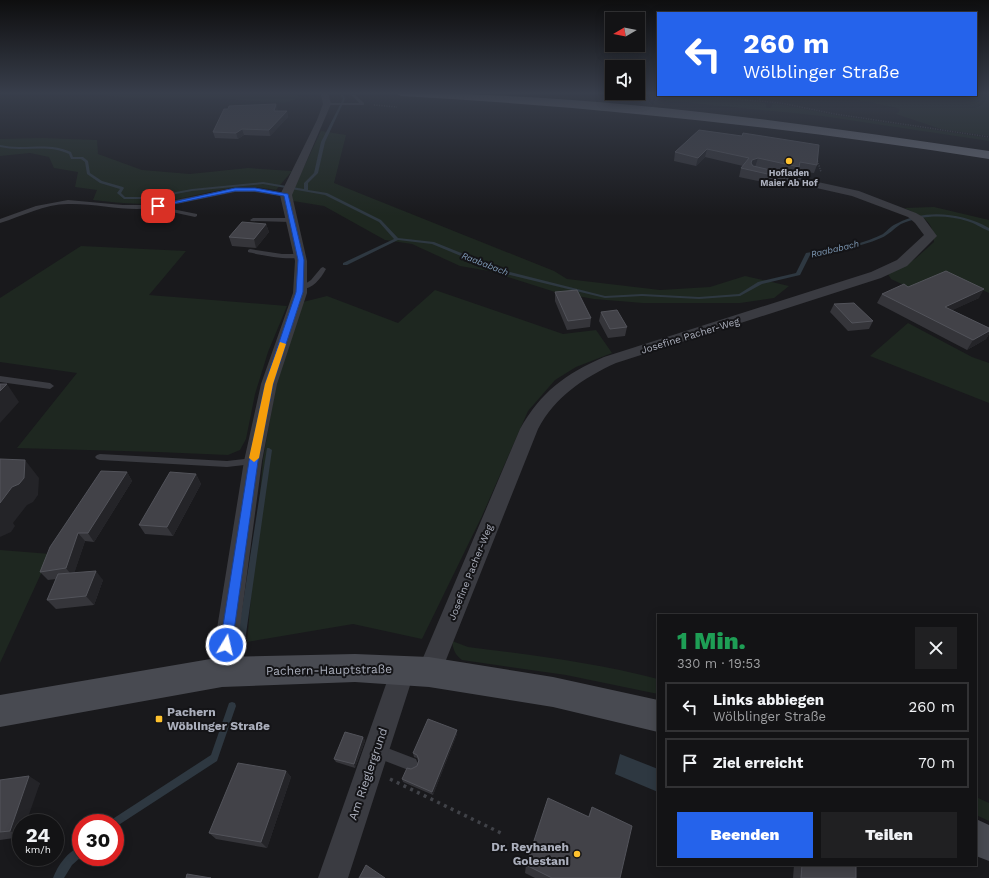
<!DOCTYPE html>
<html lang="de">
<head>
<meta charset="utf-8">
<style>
	:root { --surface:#131315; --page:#202022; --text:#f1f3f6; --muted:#9d9ea0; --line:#323234; --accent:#2563eb }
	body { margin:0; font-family:"Work Sans",sans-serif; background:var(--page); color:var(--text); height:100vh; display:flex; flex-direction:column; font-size:15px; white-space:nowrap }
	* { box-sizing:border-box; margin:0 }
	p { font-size:13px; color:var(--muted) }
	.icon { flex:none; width:22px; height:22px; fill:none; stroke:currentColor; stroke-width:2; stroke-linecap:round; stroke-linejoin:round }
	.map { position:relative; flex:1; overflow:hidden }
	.side { position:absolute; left:657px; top:614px; width:320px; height:252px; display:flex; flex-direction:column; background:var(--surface); border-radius:0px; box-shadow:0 2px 10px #0003,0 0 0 1px var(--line) }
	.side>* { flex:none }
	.hud { position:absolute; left:657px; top:12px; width:320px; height:84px; border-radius:0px; box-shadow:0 2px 10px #0003,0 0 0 1px var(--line); background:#2563eb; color:#fff; overflow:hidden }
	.needle { width:26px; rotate:260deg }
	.tools { position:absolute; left:605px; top:12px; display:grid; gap:8px }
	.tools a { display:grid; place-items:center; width:40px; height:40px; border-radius:0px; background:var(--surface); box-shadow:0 2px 10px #0003,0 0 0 1px var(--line); font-size:20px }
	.speed { position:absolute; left:12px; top:814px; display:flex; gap:8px; font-size:20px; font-weight:700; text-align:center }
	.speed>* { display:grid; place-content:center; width:52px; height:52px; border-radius:50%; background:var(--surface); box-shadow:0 2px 10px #0003,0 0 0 1px var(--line); line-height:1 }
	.speed small { font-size:10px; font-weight:400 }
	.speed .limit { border:6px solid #d22; background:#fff; color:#111 }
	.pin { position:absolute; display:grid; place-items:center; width:34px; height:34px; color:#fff; margin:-17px; border-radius:8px; box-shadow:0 2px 6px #0006 }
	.me { position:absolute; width:44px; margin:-22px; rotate:9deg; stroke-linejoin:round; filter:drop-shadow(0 0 3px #0008) }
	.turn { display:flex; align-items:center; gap:14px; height:84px; padding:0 20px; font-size:18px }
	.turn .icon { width:52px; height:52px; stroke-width:2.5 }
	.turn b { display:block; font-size:28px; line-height:34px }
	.round { display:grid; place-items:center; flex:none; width:42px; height:42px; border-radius:0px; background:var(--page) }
	.headline { display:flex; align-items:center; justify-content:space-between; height:68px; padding:0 20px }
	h1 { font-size:24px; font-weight:800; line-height:30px; color:#1e9e55 }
	.button { display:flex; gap:8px; margin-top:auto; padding:8px 20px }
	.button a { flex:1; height:46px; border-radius:0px; background:var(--accent); color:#fff; font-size:16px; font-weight:800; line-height:46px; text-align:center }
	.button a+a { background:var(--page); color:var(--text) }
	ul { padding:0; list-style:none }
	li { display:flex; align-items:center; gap:12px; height:50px; margin:0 8px 6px; padding:0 12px; border:2px solid var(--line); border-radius:0px }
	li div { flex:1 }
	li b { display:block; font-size:15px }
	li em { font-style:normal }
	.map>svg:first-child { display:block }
	.green { fill:#1e2720 }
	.water { fill:#2e3841 }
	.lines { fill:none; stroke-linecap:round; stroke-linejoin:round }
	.stream { fill:#2e3841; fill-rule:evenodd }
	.path-far1 { stroke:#404248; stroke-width:1.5; stroke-dasharray:1 1.5; stroke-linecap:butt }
	.path { stroke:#404248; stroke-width:3.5; stroke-dasharray:3 4.5; stroke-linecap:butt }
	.lane { fill:#3a3b41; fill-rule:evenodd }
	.street { fill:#3a3b41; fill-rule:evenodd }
	.secondary { fill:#484a51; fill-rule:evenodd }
	.highway { fill:#656872; fill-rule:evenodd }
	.wall { fill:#35353a }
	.shaded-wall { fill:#242428 }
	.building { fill:#424248; stroke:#52535a }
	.route { fill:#2563eb; stroke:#184099 }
	.slow { fill:#f59e0b }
	.poi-dot { fill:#ffc22e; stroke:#141417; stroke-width:1.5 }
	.labels { text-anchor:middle; stroke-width:4; stroke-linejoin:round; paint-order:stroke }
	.far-poi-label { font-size:9px; font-weight:bold; fill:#abafbc; stroke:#141417 }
	.far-water-label { font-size:9px; font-style:italic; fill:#809cb9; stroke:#141417 }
	.street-label { font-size:10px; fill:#abafbc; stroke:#141417 }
	.near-street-label { font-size:12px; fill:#abafbc; stroke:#141417 }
	.near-poi-label { font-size:12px; font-weight:bold; fill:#abafbc; stroke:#141417; text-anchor:start }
</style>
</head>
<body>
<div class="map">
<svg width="989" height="878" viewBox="0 0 989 878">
	<rect width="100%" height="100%" fill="#19191c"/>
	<path class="green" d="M63,93L295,94L300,98L284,103L228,99L128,98L103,95Z
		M592,93H658V95C678,95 751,96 766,104V108H771L773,103L834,115L989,138V141L822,116Z
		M976,93H989V136L941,129L896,114L900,111L898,108L859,100L848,95H976Z
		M321,131L346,135L334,183L554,271L567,279L660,290L710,287L745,276L789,286L774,298L740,303H643L594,299L555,292L489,271L460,266L412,244L385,240L324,206L293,201L291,194Z
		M42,138L97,140L98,154L142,170L190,174L248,168L292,171L276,190C235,181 206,195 167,201C142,206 118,203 93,200L97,190L75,187L78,172L54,168L49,157L30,153L0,156V139Z
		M934,207L989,220V293L948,275L910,288L891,279L888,274L915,259L934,242C933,219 923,217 904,208Z
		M81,246L186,251L149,295L287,306L268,352L255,394L246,439L240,450L228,455L158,452L17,448L77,373L0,362V298Z
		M435,290L563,334L596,330L612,353L576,367L555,380L528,411L482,516L422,639L353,624L247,642L263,459L279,369L303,302L327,296L398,323Z
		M908,323L972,357L989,363V403L870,356Z
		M0,550L50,554L0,663Z
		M452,641L468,647C532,655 596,663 658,679V694L566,675L462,660C455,655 453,649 452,641Z
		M976,797L989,803V821L976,815Z"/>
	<path class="water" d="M620,754L658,769V792L615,774Z"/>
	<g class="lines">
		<path class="stream" d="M340,93H342L345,99L325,142L318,173L308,183V190L327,193L381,220L398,238L434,242L506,271L605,296L642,294L699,297L739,294L758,282L796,273L806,253C828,249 849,247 869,240C874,238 879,236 883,234C888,230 892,225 898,223C926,209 962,213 989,228V231C981,228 975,223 967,221C946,214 921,215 901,224C894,228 889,235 881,238C858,248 834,251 810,255L800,275L762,284L740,296L699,299L642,296L605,298L502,273L432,244L398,240L347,265H343V263L394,239L379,222L325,195L263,184L192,191L149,199H124L117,193L120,189L100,183L87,174L85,162L81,159H71L69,154C52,146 36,149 19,149C13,149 6,148 0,147V145C6,146 12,147 19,147C38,147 53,144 71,152L73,157H83L88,161L90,173L102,181L123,187L124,188L121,193L125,197H149L192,189L263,182L304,189V183L314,173L321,142L343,99Z
			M267,448H269L272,450L245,641L244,644L241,645L238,644L237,641Z
			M232,702L235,703L236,706L217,761L117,826L115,827V823H109L111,820L211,755L228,706L229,703Z
			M81,846V857L72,865L64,878H53C58,865 67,852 81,846Z"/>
		<path class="path-far1" d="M690,95L781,103L835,114L989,137
			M753,95L761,100
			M374,105L397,107
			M816,156L821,172"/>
		<path class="path" d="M390,779L503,834"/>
		<path class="lane" d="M354,94L364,103V105H327L325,104L327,103H359L352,95Z
			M235,188H255L289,195L286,197L255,192H235L162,207L197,214V216L195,217L158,209V207C128,213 98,203 68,204C44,204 23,216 0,223V219L36,206L68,200L123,205H151Z
			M253,218H291L294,220L291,222L251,221L250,220Z
			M250,249L282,254H300L303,256C294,262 260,255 248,252V250Z
			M323,267L326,269C320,280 311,291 298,289V287L305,284L311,280L321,268Z
			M0,376L50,383L54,386L50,389L0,382Z
			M100,454L227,461L253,458L256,459L258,461L256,463L253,464L227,467L100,460L97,459L95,457L97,455Z
			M377,744L416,759L418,764L416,769L411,771L372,756L370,751L372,746Z"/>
		<path class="street" d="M323,93H328L331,104L292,195L307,261V293L277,384L262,461L234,672L231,680L222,684L213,680L210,672L244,461L261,384L293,293L295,261L280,195L317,120L323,104L321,95Z
			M763,170L859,191L916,213L923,217L937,236L907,266L881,278L616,363C583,378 555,397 538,429L438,680L429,684L420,680L417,672L520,429C541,392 565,374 604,357L871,272L897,260L924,235L915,223L908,217L852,196L759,175L758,173Z
			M403,658L412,662L415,670L348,878H318L391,670L394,662Z"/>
		<path class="secondary" d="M355,654L429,657L553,677L658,700V732L553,707L429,687L355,682L222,687L0,727V695L222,657Z
			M976,819L989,825V861L976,856Z"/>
		<path class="highway" d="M396,93C594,93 793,122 989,151V159C794,128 598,107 401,96Z"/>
	</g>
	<path class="wall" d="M276,104L277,111H287L288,117L270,136L244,135L238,139L215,138L213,132Z
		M699,130L817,165L814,173L798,171L796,176L788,174L785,182L782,186L739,177L741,168L743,166L705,157L696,166L674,161L675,152Z
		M266,224L269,232L256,248L232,246L229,237Z
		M908,287L979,298L952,310L989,328V334L986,339L967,350L877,303L882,294Z
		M555,292L591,318L590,327L567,330L555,301Z
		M834,304L873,321L869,329L848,331L830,312Z
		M601,312L627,327L625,336L608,338L599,321Z
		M127,472L132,481L94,542L85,541L74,573L103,580L94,605L56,609L47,600L56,579L48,580L40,572Z
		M196,474L201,484L173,536L145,534L139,525Z
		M457,730V734L433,795L403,782L402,779L411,769L417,766L418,761L417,758L414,757L413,753Z
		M363,737L365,741L355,768L336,762L334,759Z
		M286,771L291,777L267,848L216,839L209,833Z
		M0,780L40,783L21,823V837L0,840Z
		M592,807L620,878H535L525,873L526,865L588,817Z
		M794,865H856V878H793Z"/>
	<path class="shaded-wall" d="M276,104L278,110L275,117L274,111Z
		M287,111L288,117L270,136L269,130Z
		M242,129L244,135L238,139L236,133Z
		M707,149L705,157L696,166L698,158Z
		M758,158L755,167L750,168L752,160Z
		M788,174L785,182L782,186L785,178Z
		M266,224L269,232L256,248L254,239Z
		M984,289L979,298L940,316L945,307Z
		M989,331V334L986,339L967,350L973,340Z
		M7,384L19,402L0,423V391Z
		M25,460L39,478L38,495L33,502L27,505L13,523L15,526L11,532L0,537V503Z
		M127,472L132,481L94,542L88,533Z
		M196,474L201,484L173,536L167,527Z
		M78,533L85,541L73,577L66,568Z
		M96,571L103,580L94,605L86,596Z
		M457,730V734L433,795L432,792Z
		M363,737L365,741L355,768L354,764Z
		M286,771L291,777L267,848L261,842Z
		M29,776L40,783L26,823H21V836L10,831Z"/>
	<path class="building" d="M276,104L274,111H287L269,130L242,129L236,133L213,132L224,109H228L229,106Z
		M699,130L742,136L743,133L819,145L817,165L800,162L799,167L758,158L752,160L751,163L753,166L788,174L785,178L741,168L749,158L707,149L698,158L675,152Z
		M242,222L266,224L254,239L229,237Z
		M946,271L984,289L945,307L989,328V331L973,340L882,294L904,284L908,287Z
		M577,290L591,318L568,321L555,292Z
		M854,303L873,321L852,323L834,304Z
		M617,310L627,327L610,329L601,312Z
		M0,384H7L0,391Z
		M0,459L25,460L24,478L19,484L12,487L0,503Z
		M101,471L127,472L88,533H78L66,568L40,572L50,547Z
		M170,472L196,474L167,527L139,525Z
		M96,571L86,596L47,600L58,574Z
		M428,719L457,730L432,792L402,779L407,768L411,769L417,766L419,760L417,755L413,753Z
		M345,732L363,737L354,764L334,759Z
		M238,763L286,771L261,842L209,833Z
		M29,776L10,831L0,832V780Z
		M548,798L589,817L592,807L632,826L620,878H552L526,865Z
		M366,865L385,878H359Z
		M802,865H856V878H801Z
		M187,874L211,878H186Z"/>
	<linearGradient id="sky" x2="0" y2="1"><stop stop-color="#0e0e0f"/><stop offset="0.43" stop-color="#383e4b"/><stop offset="1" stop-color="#383e4b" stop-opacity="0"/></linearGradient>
	<rect width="989" height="216" fill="url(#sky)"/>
	<path class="route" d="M235,188H255L288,194L304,260L303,292L273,384L258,461L232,645L230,649L226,651L222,649L220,645L249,461L265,384L296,292L298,260L284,196L255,191H235L158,207L155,206Z"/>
	<path class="slow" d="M280,342L286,344L273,384L259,458L254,462L249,458L265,384Z"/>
	<g class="poi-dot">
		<circle cx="789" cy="161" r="4"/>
		<rect x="155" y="715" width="8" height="8" rx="2"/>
		<circle cx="577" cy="854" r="4"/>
	</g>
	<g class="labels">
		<g class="far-poi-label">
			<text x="789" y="176">Hofladen<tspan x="789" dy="10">Maier Ab Hof</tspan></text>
		</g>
		<g class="far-water-label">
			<text transform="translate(835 249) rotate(-13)" y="3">Raababach</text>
			<text transform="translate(485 264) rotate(21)" y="3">Raababach</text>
		</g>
		<g class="street-label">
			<text transform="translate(690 335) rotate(-17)" y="4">Josefine Pacher-Weg</text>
			<text transform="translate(470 572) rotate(-68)" y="4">Josefine Pacher-Weg</text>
		</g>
		<g class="near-street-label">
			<text transform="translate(329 670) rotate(-1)" y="4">Pachern-Hauptstraße</text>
			<text transform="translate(368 774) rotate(-71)" y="4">Am Rieglergrund</text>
		</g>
		<g class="near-poi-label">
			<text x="167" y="716">Pachern<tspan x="167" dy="14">Wöblinger Straße</tspan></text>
			<text x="569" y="851" text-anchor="end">Dr. Reyhaneh<tspan x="569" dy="14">Golestani</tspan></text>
		</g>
	</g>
</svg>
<div class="tools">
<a><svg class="needle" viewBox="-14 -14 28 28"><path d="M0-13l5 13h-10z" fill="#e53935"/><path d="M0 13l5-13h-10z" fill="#9d9ea0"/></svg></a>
<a><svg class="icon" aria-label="sound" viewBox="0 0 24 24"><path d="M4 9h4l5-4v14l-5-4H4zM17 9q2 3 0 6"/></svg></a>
</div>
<div class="speed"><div>24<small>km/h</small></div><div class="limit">30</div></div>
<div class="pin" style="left:158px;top:206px;background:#d93025"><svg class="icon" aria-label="arrive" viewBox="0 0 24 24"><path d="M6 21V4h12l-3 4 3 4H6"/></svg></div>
<svg class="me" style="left:226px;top:645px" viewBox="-20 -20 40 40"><circle r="17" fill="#2563eb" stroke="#fff" stroke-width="3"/><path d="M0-11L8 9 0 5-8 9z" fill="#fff"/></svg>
<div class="hud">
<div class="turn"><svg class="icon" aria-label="left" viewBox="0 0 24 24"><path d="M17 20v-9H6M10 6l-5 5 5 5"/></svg><div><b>260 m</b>Wölblinger Straße</div></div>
</div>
<section class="side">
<div class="headline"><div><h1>1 Min.</h1><p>330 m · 19:53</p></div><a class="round"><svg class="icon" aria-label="close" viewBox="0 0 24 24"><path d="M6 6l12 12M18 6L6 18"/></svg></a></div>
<ul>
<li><svg class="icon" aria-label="left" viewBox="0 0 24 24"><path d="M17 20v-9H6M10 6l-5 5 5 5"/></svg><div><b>Links abbiegen</b><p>Wölblinger Straße</p></div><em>260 m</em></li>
<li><svg class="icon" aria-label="arrive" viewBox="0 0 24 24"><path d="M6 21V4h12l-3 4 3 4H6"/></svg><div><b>Ziel erreicht</b></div><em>70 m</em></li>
</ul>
<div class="button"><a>Beenden</a><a>Teilen</a></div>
</section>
</div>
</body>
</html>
